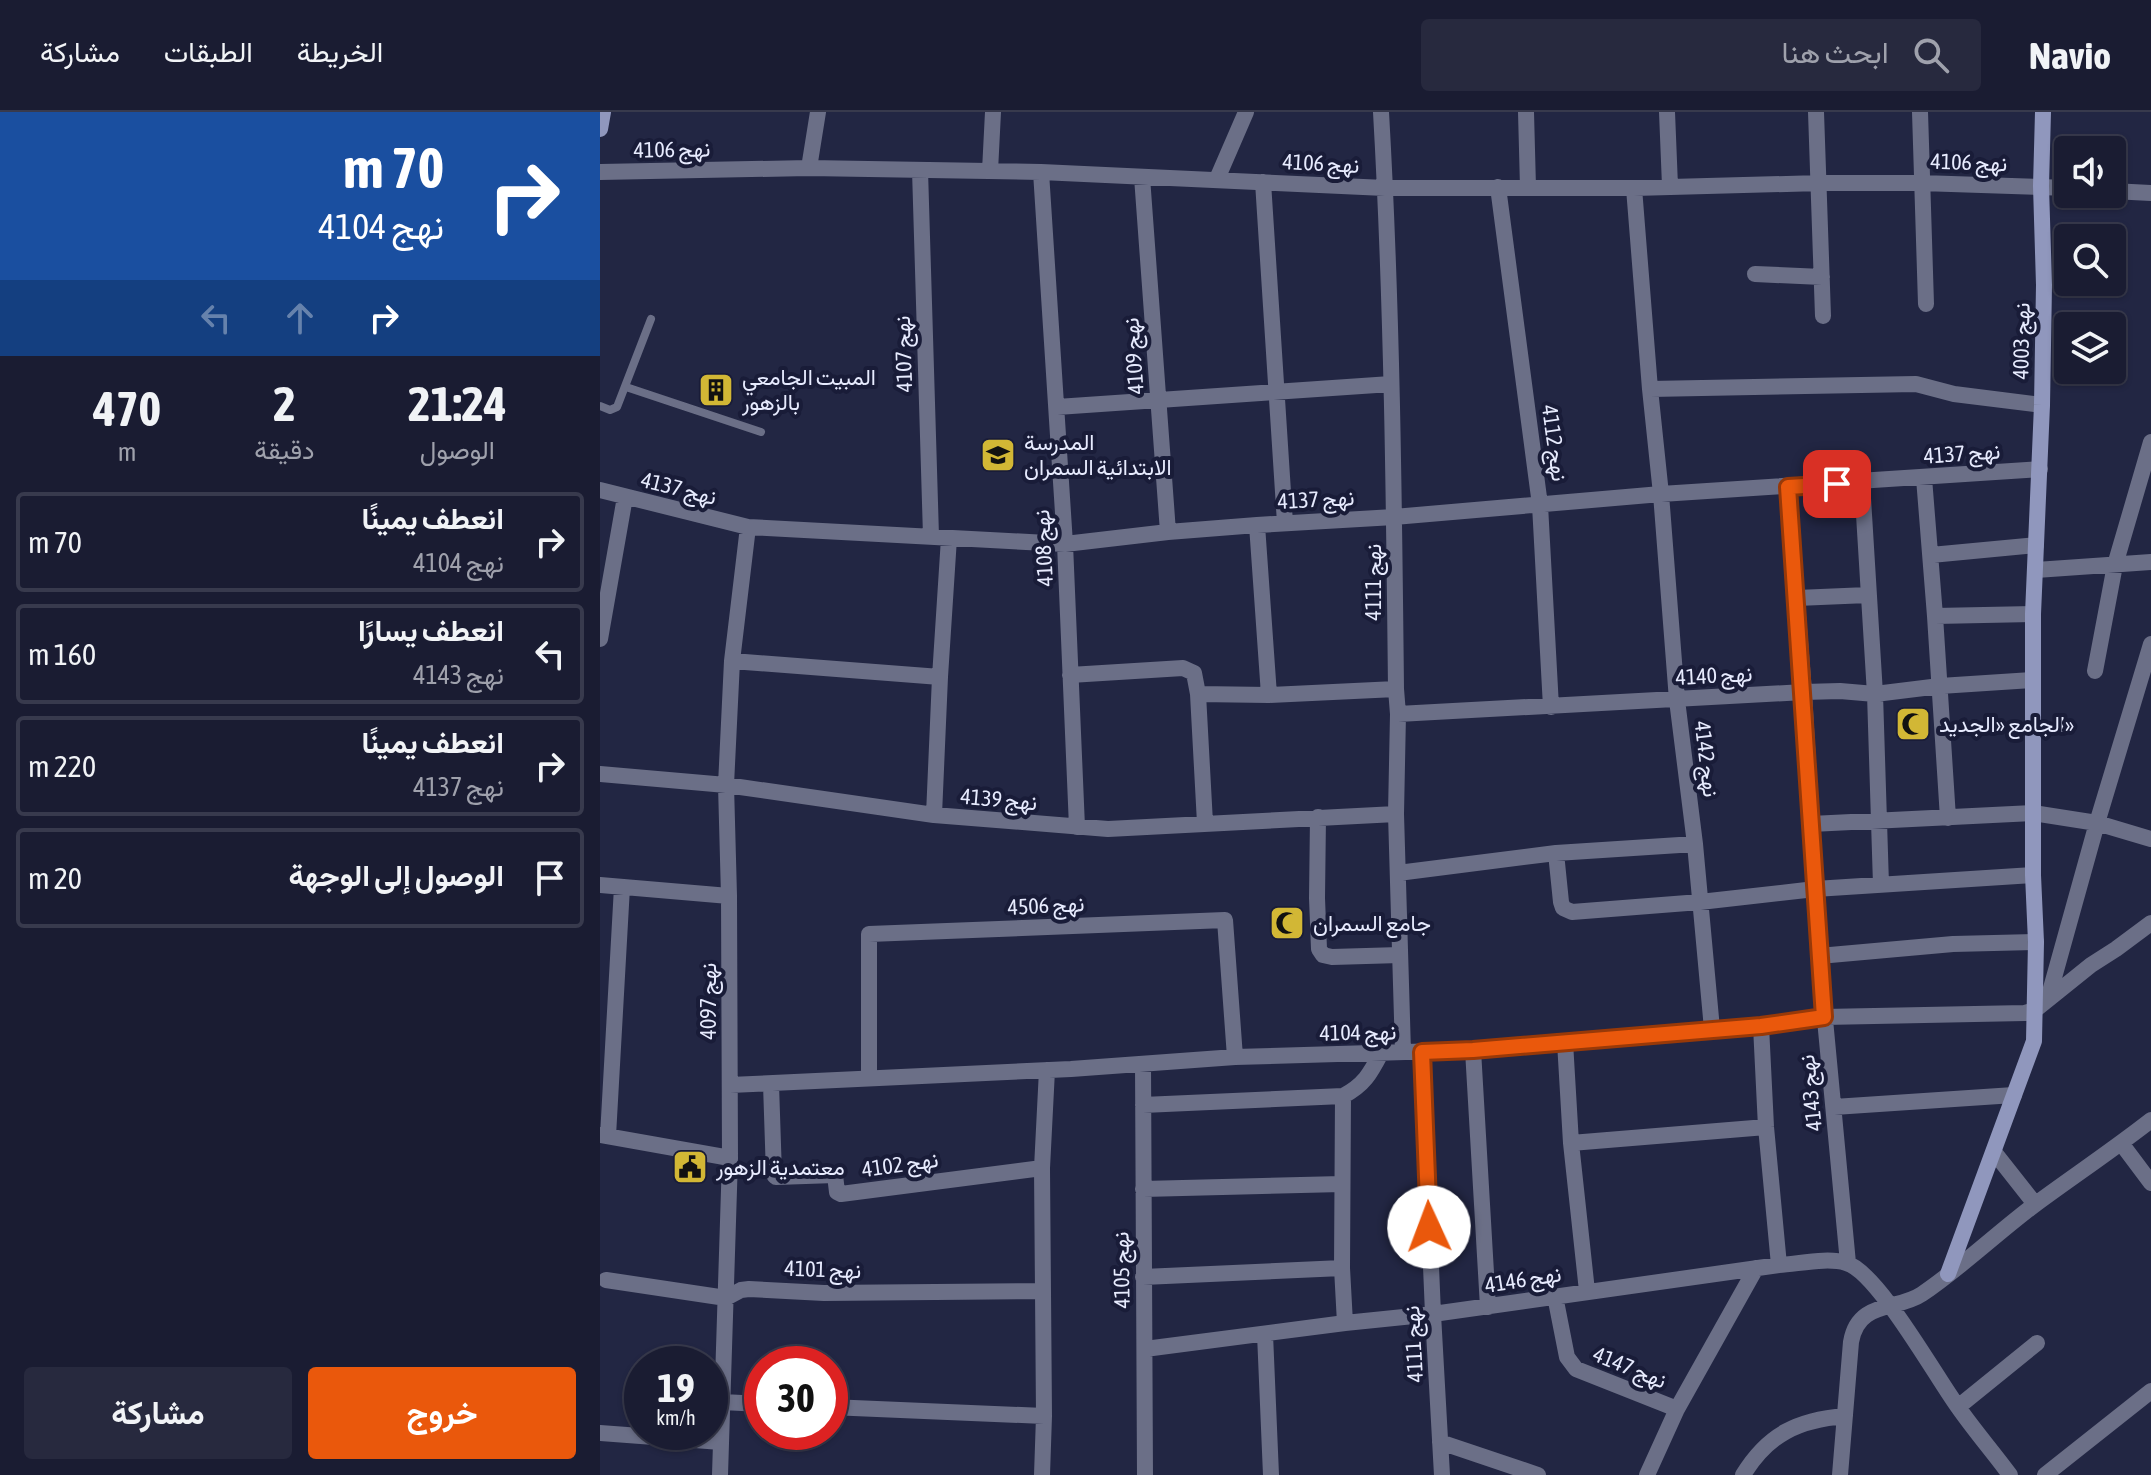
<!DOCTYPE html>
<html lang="ar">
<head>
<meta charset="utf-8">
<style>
	:root { --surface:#1a1c32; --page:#27293e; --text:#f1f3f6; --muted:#9fa1ac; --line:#383a4d; --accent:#ea580c }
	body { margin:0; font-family:"Asap Condensed",Vazirmatn,sans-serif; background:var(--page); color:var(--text); direction:rtl; height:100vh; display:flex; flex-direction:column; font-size:30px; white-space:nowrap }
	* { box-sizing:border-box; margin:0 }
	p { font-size:26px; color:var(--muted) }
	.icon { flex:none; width:44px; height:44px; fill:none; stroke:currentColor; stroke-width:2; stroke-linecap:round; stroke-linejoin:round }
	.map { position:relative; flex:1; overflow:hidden; direction:ltr }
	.drawer { display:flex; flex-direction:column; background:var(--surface); width:600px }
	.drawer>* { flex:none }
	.banner { background:#1a4fa0; color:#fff; overflow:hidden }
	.fabs { position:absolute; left:1454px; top:24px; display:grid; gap:16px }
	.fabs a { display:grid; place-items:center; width:72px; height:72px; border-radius:8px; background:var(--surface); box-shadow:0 2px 6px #0004,0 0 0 2px var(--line); font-size:40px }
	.speed { position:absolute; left:24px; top:1234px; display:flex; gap:16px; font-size:40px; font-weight:700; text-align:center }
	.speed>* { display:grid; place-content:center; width:104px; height:104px; border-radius:50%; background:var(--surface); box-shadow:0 2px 6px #0004,0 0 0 2px var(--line); line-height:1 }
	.speed small { font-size:20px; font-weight:400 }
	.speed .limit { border:12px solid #d22; background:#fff; color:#111 }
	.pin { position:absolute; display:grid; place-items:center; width:68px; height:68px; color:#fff; margin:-34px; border-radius:16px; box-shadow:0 4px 12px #0006 }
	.me { position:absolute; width:88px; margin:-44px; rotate:358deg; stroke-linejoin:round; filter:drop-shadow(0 0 6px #0008) }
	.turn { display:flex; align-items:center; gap:28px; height:168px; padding:0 24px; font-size:36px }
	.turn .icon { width:104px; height:104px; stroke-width:2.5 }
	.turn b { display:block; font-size:56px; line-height:68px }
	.lanes { display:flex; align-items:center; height:76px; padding:0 24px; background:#0003; justify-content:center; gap:40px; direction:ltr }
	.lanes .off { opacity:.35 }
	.eta { display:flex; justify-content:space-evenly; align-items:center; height:136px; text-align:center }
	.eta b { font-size:48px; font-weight:700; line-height:56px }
	.button { display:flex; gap:16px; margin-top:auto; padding:16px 24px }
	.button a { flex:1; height:92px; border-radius:8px; background:var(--accent); color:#fff; font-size:32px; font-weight:700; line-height:92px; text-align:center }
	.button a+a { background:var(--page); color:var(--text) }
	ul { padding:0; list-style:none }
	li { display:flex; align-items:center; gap:24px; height:100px; margin:0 16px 12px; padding:0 8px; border:4px solid var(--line); border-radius:8px }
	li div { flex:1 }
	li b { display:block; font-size:30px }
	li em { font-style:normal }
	header { display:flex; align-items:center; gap:48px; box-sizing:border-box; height:112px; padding:0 40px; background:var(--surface); border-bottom:2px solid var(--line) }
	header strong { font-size:38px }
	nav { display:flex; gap:44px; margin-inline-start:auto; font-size:28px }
	.search { width:560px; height:72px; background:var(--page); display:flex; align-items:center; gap:20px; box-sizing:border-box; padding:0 28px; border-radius:8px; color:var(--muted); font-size:30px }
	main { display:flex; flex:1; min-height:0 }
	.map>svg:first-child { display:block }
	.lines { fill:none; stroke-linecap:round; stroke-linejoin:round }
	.lane { stroke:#6b6f87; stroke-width:8 }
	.street { stroke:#6b6f87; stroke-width:16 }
	.secondary { stroke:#9097bd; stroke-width:16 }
	.route-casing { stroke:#983908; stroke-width:20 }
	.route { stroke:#ea580c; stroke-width:14 }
	.labels { text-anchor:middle; stroke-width:8; stroke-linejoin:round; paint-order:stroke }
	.street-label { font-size:22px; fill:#e7ebfe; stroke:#191c38 }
	.poi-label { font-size:22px; fill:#e7ebfe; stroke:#191c38; text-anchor:start }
</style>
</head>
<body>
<header>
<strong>Navio</strong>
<div class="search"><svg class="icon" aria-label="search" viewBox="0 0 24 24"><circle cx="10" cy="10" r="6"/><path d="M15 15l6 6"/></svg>ابحث هنا</div>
<nav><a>الخريطة</a><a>الطبقات</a><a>مشاركة</a></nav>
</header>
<main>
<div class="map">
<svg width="1551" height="1363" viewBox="0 0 1551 1363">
	<rect width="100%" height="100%" fill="#222643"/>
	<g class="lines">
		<path class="lane" d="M26,275L161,320
			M0,294L10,298L17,295L51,207"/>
		<path class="street" d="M781,0C792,192 794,385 796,577L798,602L796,702L803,940
			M926,0L928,75
			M1067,0L1070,74
			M1216,0L1223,204
			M1320,0L1326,192
			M209,56L218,0
			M320,58L331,424
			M390,59L393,0
			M0,60L209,56L441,60L785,76H1034L1220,71H1321L1468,76
			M441,60L465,432L477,715
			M542,65L568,420
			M617,67L646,0
			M663,70L685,411
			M898,75L940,393L951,595
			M1034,76L1050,277L1061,382L1077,588L1095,732L1112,917
			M1512,79L1551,81
			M1155,162L1222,165
			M1050,277L1316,272L1354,282L1442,293
			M457,295L791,272
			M1324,366L1335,504L1348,706
			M1262,370L1275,582L1281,773
			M1188,375L1204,580L1219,844L1248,1151
			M0,378L148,415L465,432L568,420L657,413L794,405L1061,382L1440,357
			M657,413L669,583
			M1331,443L1436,433
			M1436,458L1551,450
			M1197,486L1268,483
			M1335,504L1433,502
			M0,527L25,385
			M132,549L340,565
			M1495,559L1515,453L1551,330
			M470,563L583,556L594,561L598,582L669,583L796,577
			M598,582L605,711
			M798,602L1204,580L1240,579L1275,582L1340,574L1432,568
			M0,662L126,673L334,703L508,717L796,702
			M334,703L340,565L349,426
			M718,705L717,786L719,837L723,843L732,845L800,843
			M1211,712L1433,701L1497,711L1551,727
			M956,741L961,790L963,796L972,800L1100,790L1215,777L1433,763
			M798,761L956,741L1095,732
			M0,773L129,784
			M1219,844L1353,832L1436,830
			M1448,887L1497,711L1551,532
			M1161,914L1166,1015L1179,1153
			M965,930L971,1031L987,1179
			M873,938L888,1195
			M822,940L833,1202L842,1363
			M543,952L545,1363
			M269,966V822L625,808L635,945
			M171,972L174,1063L176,1065L235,1063L237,1080L241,1082L442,1056
			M130,973L471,957L635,945L873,938L1161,914L1224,905L1425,901L1435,898L1491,853L1516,837L1551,811
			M743,984L742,1156L745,1211
			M543,993L743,984C764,973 770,962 781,941
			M1234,995L1414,983
			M0,1023L130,1046
			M8,1024L22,775
			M971,1031L1166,1015
			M1521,1031L1551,1071
			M1394,1040L1435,1092
			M543,1077L742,1072
			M543,1165L742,1156
			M6,1168L126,1186L141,1178L149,1177L224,1181L442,1179
			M955,1184L967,1245L976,1257L1077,1297L1156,1156
			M665,1222L671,1363
			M545,1237L745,1211L833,1202L1179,1153C1198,1152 1228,1145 1246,1151C1277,1159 1336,1265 1358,1295C1374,1318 1393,1340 1410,1363
			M122,1290L162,1292
			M230,1295L444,1304
			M1358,1295L1437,1231
			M0,1321L121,1330
			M840,1330L938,1363
			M120,1363L130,1046L129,784L126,673L132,549L148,415
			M442,1363L444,1304L442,1056L447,958
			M1047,1363L1077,1297
			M1143,1363C1168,1322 1198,1308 1245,1304
			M1240,1363L1251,1230C1258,1188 1297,1199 1322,1182C1362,1155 1398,1120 1437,1091C1475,1063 1514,1037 1551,1008
			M1445,1363L1551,1279"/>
		<path class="secondary" d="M0,17L3,0
			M1348,1162L1434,929L1436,830L1433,763V502L1442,293L1444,173L1441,74L1443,0"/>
	</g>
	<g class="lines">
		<g class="route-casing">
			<path id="route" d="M829,1115L822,940L873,938L1161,914L1224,905L1188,375L1237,372"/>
		</g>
		<use href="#route" class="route"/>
	</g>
	<defs>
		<g id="building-square" transform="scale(1.8)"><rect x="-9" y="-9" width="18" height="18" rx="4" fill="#d2b735" stroke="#191c38"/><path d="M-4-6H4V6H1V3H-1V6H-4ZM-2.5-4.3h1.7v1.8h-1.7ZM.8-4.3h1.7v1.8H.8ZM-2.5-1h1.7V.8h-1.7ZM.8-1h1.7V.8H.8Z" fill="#111"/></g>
		<g id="school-square" transform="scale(1.8)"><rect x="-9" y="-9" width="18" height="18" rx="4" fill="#d2b735" stroke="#191c38"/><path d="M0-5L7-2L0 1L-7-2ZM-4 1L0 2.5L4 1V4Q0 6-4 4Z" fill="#111"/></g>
		<g id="mosque-square" transform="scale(1.8)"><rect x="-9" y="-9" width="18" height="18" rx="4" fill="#d2b735" stroke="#191c38"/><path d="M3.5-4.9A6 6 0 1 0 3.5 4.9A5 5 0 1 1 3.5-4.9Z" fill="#111"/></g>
		<g id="civic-square" transform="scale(1.8)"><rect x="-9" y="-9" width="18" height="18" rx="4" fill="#d2b735" stroke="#191c38"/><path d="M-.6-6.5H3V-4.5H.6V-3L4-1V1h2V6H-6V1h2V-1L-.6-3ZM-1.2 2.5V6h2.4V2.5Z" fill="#111"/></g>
	</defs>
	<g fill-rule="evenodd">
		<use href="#building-square" x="116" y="278"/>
		<use href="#school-square" x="398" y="343"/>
		<use href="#mosque-square" x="1313" y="612"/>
		<use href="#mosque-square" x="687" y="811"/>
		<use href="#civic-square" x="90" y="1055"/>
	</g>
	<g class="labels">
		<g class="street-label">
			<text transform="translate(72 37) rotate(-1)" y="8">نهج 4106</text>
			<text transform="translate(1369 50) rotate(2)" y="8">نهج 4106</text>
			<text transform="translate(721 51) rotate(3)" y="8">نهج 4106</text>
			<text transform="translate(1421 229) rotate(-89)" y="8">نهج 4003</text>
			<text transform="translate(303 242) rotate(-92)" y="8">نهج 4107</text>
			<text transform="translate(533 244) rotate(-94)" y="8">نهج 4109</text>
			<text transform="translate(955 331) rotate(82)" y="8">نهج 4112</text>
			<text transform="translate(1362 341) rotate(-4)" y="8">نهج 4137</text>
			<text transform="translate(79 376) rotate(14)" y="8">نهج 4137</text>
			<text transform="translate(716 387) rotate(-3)" y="8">نهج 4137</text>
			<text transform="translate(443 436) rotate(-93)" y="8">نهج 4108</text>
			<text transform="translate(773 470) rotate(-90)" y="8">نهج 4111</text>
			<text transform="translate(1114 563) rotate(-3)" y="8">نهج 4140</text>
			<text transform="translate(1107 647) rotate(83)" y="8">نهج 4142</text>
			<text transform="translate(399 687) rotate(5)" y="8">نهج 4139</text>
			<text transform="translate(446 793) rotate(-3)" y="8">نهج 4506</text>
			<text transform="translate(108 889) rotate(-90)" y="8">نهج 4097</text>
			<text transform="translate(758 920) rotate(-1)" y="8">نهج 4104</text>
			<text transform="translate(1210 981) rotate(-96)" y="8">نهج 4143</text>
			<text transform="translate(300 1052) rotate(-8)" y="8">نهج 4102</text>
			<text transform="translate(223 1157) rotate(2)" y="8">نهج 4101</text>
			<text transform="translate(521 1158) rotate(-91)" y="8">نهج 4105</text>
			<text transform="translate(923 1167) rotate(-9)" y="8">نهج 4146</text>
			<text transform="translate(813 1232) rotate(-93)" y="8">نهج 4111</text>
			<text transform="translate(1030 1255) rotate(22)" y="8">نهج 4147</text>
		</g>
		<g class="poi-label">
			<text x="142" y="273">المبيت الجامعي<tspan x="142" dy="25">بالزهور</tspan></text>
			<text x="424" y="338">المدرسة<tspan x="424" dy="25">الابتدائية السمران</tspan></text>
			<text x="1339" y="620">الجامع «الجديد»</text>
			<text x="713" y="819">جامع السمران</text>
			<text x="116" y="1063">معتمدية الزهور</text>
		</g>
	</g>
</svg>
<div class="fabs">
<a><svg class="icon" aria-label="sound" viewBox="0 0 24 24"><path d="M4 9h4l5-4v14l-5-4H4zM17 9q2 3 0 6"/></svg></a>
<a><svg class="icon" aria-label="search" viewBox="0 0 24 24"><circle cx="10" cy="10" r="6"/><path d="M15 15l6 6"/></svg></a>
<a><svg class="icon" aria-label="layers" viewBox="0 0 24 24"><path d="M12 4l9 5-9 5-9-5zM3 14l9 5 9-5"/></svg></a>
</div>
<div class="speed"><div>19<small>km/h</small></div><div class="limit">30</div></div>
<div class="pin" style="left:1237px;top:372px;background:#d93025"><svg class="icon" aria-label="arrive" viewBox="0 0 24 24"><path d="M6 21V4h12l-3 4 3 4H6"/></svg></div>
<svg class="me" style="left:829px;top:1115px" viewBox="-20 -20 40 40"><circle r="19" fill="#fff"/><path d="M0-13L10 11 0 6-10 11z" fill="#ea580c"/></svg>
</div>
<section class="drawer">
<div class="banner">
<div class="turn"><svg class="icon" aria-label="right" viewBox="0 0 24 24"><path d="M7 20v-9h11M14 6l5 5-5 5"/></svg><div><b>70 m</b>نهج 4104</div></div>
<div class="lanes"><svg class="icon off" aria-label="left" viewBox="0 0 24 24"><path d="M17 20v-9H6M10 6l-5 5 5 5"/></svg><svg class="icon off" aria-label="ahead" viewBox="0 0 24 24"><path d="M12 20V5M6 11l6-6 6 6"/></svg><svg class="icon" aria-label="right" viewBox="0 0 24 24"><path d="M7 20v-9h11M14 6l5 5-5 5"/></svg></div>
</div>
<div class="eta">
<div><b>21:24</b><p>الوصول</p></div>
<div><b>2</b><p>دقيقة</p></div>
<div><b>470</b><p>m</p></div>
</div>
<ul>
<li><svg class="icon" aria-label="right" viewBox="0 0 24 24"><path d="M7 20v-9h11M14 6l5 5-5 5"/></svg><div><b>انعطف يمينًا</b><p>نهج 4104</p></div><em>70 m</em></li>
<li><svg class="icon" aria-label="left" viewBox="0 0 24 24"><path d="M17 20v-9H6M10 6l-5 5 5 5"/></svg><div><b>انعطف يسارًا</b><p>نهج 4143</p></div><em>160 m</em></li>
<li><svg class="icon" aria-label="right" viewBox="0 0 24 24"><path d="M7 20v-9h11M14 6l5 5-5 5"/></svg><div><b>انعطف يمينًا</b><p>نهج 4137</p></div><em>220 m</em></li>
<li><svg class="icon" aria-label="arrive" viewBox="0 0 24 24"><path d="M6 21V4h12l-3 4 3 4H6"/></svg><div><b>الوصول إلى الوجهة</b></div><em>20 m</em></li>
</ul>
<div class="button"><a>خروج</a><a>مشاركة</a></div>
</section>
</main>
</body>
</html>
